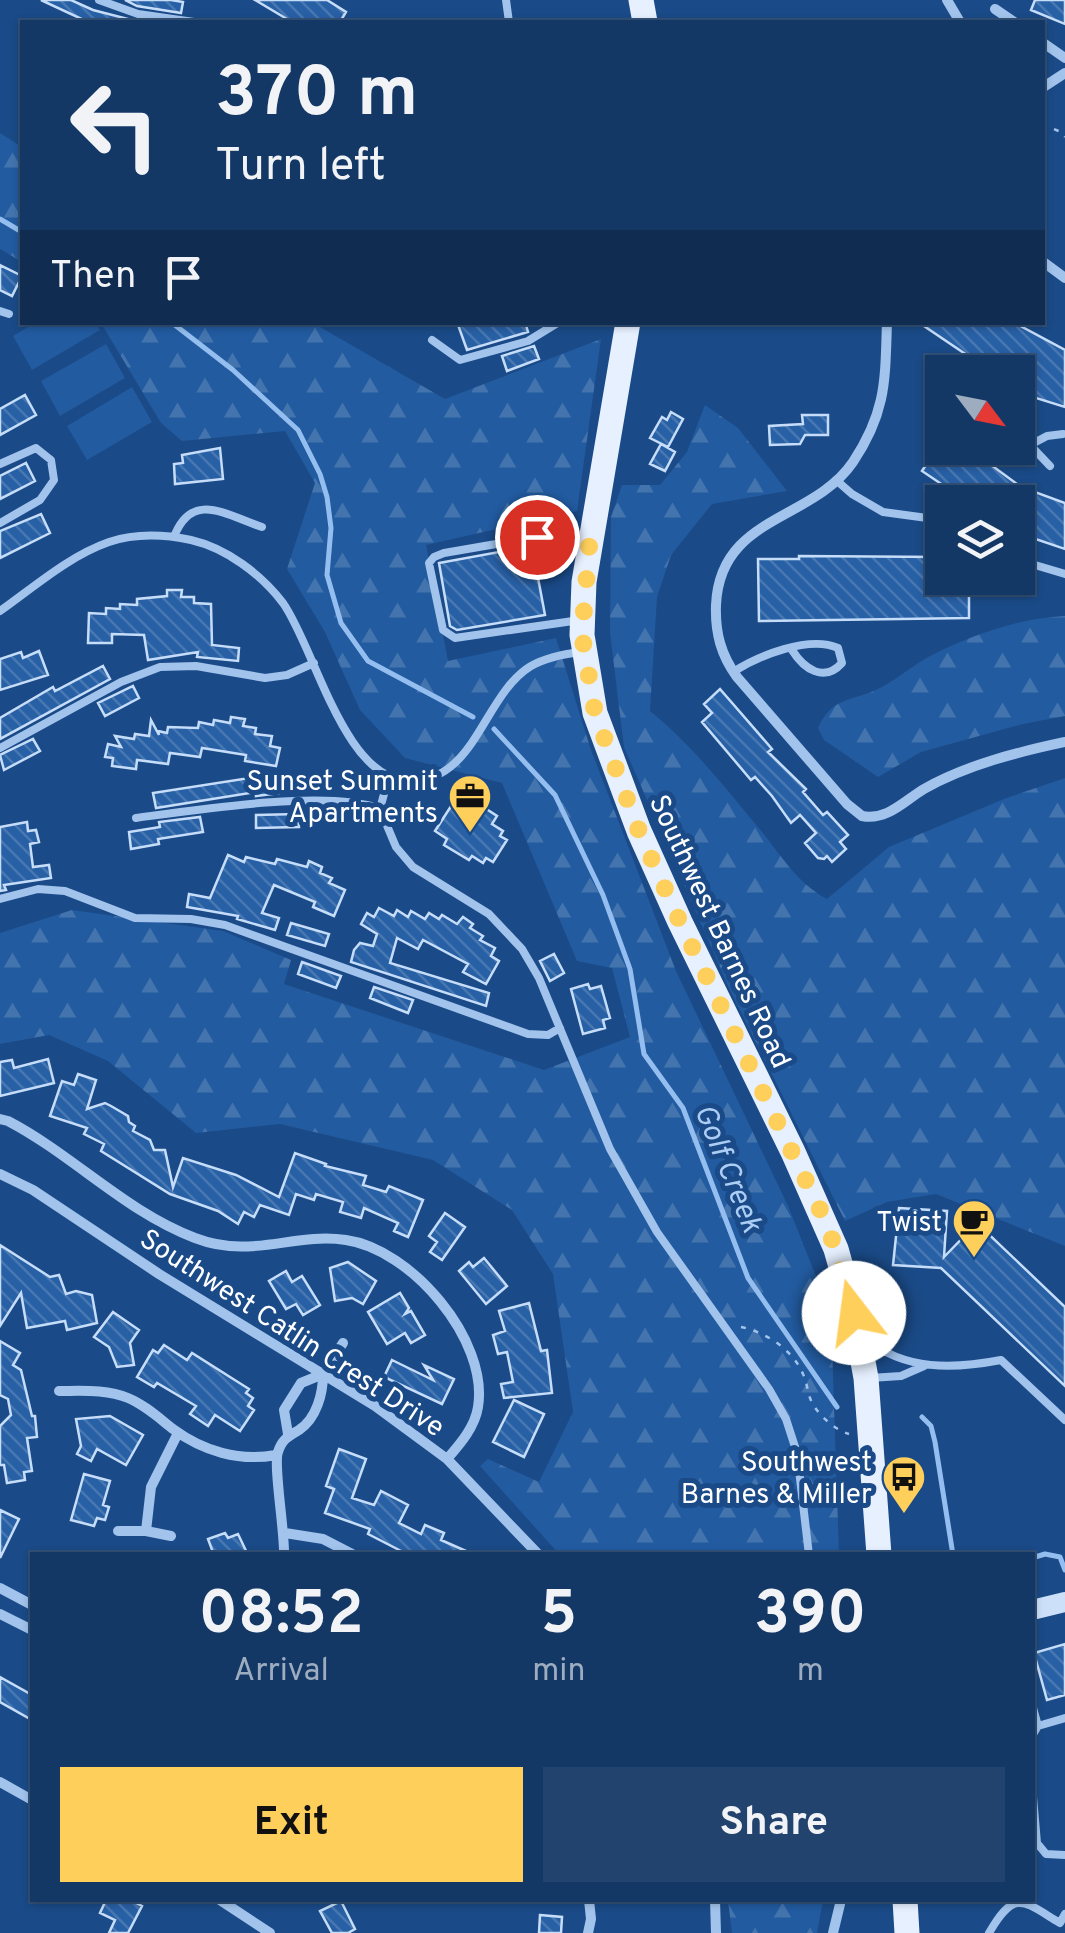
<!DOCTYPE html>
<html lang="en">
<head>
<meta charset="utf-8">
<style>
	:root { --surface:#143865; --page:#21436e; --text:#f1f3f6; --muted:#9dacbf; --line:#335279; --accent:#ffcf5c }
	body { margin:0; font-family:Overpass,sans-serif; background:var(--page); color:var(--text); height:100vh; display:flex; flex-direction:column; font-size:38px; white-space:nowrap }
	* { box-sizing:border-box; margin:0 }
	p { font-size:32px; color:var(--muted) }
	.icon { flex:none; width:55px; height:55px; fill:none; stroke:currentColor; stroke-width:2; stroke-linecap:round; stroke-linejoin:round }
	.map { position:relative; flex:1; overflow:hidden }
	.details { position:absolute; left:30px; top:1552px; width:1005px; height:350px; display:flex; flex-direction:column; background:var(--surface); border-radius:0px; box-shadow:0 2px 8px #0004,0 0 0 2px var(--line) }
	.details>* { flex:none }
	.banner { position:absolute; left:20px; top:20px; width:1025px; height:305px; border-radius:0px; box-shadow:0 2px 8px #0004,0 0 0 2px var(--line); background:#143865; color:var(--text); overflow:hidden }
	.needle { width:65px; rotate:122deg }
	.buttons { position:absolute; left:925px; top:355px; display:grid; gap:20px }
	.buttons a { display:grid; place-items:center; width:110px; height:110px; border-radius:0px; background:var(--surface); box-shadow:0 2px 8px #0004,0 0 0 2px var(--line); font-size:50px }
	.pin { position:absolute; display:grid; place-items:center; width:85px; height:85px; color:#fff; margin:-42px; border:5px solid #fff; border-radius:50%; box-shadow:0 2px 10px #0007 }
	.me { position:absolute; width:110px; margin:-55px; rotate:345deg; stroke-linejoin:round; filter:drop-shadow(0 0 8px #0008) }
	.turn { display:flex; align-items:center; gap:35px; height:210px; padding:0 30px; font-size:45px }
	.turn .icon { width:130px; height:130px; stroke-width:2.5 }
	.turn b { display:block; font-size:70px; line-height:85px }
	.then { display:flex; align-items:center; height:95px; padding:0 30px; background:#0003; gap:20px; font-size:38px }
	.eta { display:flex; justify-content:space-evenly; align-items:center; height:170px; text-align:center }
	.eta b { font-size:60px; font-weight:700; line-height:70px }
	.cta { display:flex; gap:20px; margin-top:auto; padding:20px 30px }
	.cta a { flex:1; height:115px; border-radius:0px; background:var(--accent); color:#111; font-size:40px; font-weight:700; line-height:115px; text-align:center }
	.cta a+a { background:var(--page); color:var(--text) }
	.map>svg:first-child { display:block }
	.forest { fill:url(#forest-firs) }
	.garden { fill:#225ba0 }
	.lines { fill:none; stroke-linecap:round; stroke-linejoin:round }
	.stream { stroke:#94beef; stroke-width:5 }
	.building { fill:url(#building-back-hatch); stroke:#c6ddf9; stroke-width:2.5 }
	.path { stroke:#a1c3ec; stroke-width:2.5; stroke-dasharray:5 8; stroke-linecap:butt }
	.service { stroke:#a1c3ec; stroke-width:8 }
	.minor { stroke:#a1c3ec; stroke-width:10 }
	.secondary { stroke:#cde0f9; stroke-width:20 }
	.primary { stroke:#e6f0ff; stroke-width:25 }
	.route { stroke:#ffcf5c; stroke-width:18; stroke-dasharray:0 32.4 }
	.labels { text-anchor:middle; stroke-width:10; stroke-linejoin:round; paint-order:stroke }
	.poi-label { font-size:28px; fill:#fff; stroke:#1a4a87; text-anchor:end }
	.street-label { font-size:28px; fill:#fff; stroke:#1a4a87 }
	.water-label { font-size:30px; font-style:italic; fill:#accdf4; stroke:#1a4a87 }
</style>
</head>
<body>
<div class="map">
<svg width="1065" height="1933" viewBox="0 0 1065 1933">
	<defs>
		<pattern id="forest-firs" width="22" height="20" patternUnits="userSpaceOnUse" patternTransform="scale(2.5)"><rect width="22" height="20" fill="#225ba0"/><path d="M5 1l3.5 6h-7zM16 11l3.5 6h-7z" fill="#4374ae"/></pattern>
		<pattern id="building-back-hatch" width="6" height="6" patternUnits="userSpaceOnUse" patternTransform="scale(2.5)"><rect width="6" height="6" fill="#2860a5"/><path d="M-1 5l2 2M0 0l6 6M5-1l2 2" fill="none" stroke="#4878b2"/></pattern>
	</defs>
	<rect width="100%" height="100%" fill="#1a4a87"/>
	<path class="forest" d="M0,133L22,147V262L0,249Z
		M101,323H313L445,399L601,339L577,511L426,545L448,661L556,638L591,750L676,971L788,1206L831,1314L839,1555H560L480,1466L488,1459L539,1482L573,1412L553,1274L512,1210L433,1160L280,1124L196,1133L108,1061L49,1035L0,1044V933L72,910L223,931L291,960L284,984L544,1070L630,1037L612,968L577,961L502,783L405,758L360,710L325,632L287,569L315,483L285,431L182,441L161,423Z
		M705,405L738,428L787,491L712,504L671,555L657,597L650,711C690,743 724,786 757,826C780,853 795,882 827,899L889,847L1004,799L1065,778V1246L936,1194L887,1202L845,1221L729,988L624,747L610,633L611,517L622,485H660L687,452Z
		M1065,616V716L1023,724L921,752L878,777L824,740L818,728C832,696 852,702 880,688C898,679 914,664 932,655C973,635 1019,618 1065,616Z
		M728,1900H823L817,1933H732Z"/>
	<path class="garden" d="M36,322L96,323L100,330L32,370L13,336Z
		M106,344L125,378L60,416L41,381Z
		M132,387L152,422L87,460L67,426Z"/>
	<g class="lines">
		<path class="stream" d="M0,219L22,232
			M171,322L233,370L298,430L320,474L327,497L331,528L327,575L341,623L368,661L473,717
			M494,729L555,795L603,895L630,969L644,1054L683,1108L748,1278L837,1407
			M922,1417L931,1426L935,1442L953,1555
			M1032,1558L1045,1554L1060,1557L1065,1570"/>
	</g>
	<path class="building" d="M41,0H71L93,10L132,20L131,22H88Z
		M125,0H171L183,2L181,13L137,6Z
		M255,0H327L346,12L340,22H292Z
		M1035,0H1065V24L1031,10Z
		M0,265L22,276L12,296L0,290Z
		M457,322H525L528,332L467,350Z
		M918,322H1013L1065,350V407L1023,394L1018,390V372H992Z
		M534,346L539,359L507,371L502,356Z
		M25,395L36,415L0,435V409Z
		M671,412L683,419L668,447L650,438L662,417L667,420Z
		M802,415H828V435H805L800,444L770,445L769,426L803,424Z
		M661,444L675,452L665,471L650,464Z
		M220,448L223,479L175,484L174,464L183,463L182,455Z
		M937,448H968L1021,487L1065,503V549L1018,533V502H968L922,471Z
		M26,463L35,481L0,499V476Z
		M41,514L50,533L0,558V531Z
		M532,546L545,615L457,630L450,626L439,563Z
		M799,556L942,557V578H962V589H969V618L759,621L758,559H799Z
		M167,590H182L181,597H194V603L211,604L212,645L239,648L238,661L197,657L198,652L148,660L144,635L112,634V643H88L89,613L106,614V608L120,609V604L137,605V599L167,596Z
		M39,651L48,675L0,690V659L21,652L23,658Z
		M103,666L110,679L0,739V718L53,687L55,691Z
		M133,686L139,698L105,716L98,703Z
		M720,689L772,749L768,752L806,789L803,792L823,815L827,812L848,835L840,842L846,849L832,862L827,856L824,859L818,858L805,843L816,833L800,815L791,823L772,796L755,777L751,780L702,722L712,713L704,704Z
		M231,717L245,719L243,726L256,728L255,734L272,736L270,746L280,748L276,766L245,761L246,755L202,748L200,757L170,753L168,764L137,760L136,769L112,766L113,758L105,757L108,744L121,747L115,736L134,739L135,734L149,736L151,720L159,735L158,731L167,733L168,727L198,728L199,722L213,725L214,720L230,723Z
		M33,739L40,751L4,770L0,755Z
		M275,774L274,781L295,779L296,791L256,796V792L156,808L153,793Z
		M455,800L469,809L474,801L497,816L492,824L503,831L500,836L507,840L493,862L486,858L483,863L472,856L469,860L444,845L447,839L435,831Z
		M298,814L299,827L256,828V815Z
		M200,817L203,832L158,839L159,844L131,849L129,832L160,827L159,822Z
		M27,822L28,831L36,830L39,842L30,844L33,867L49,865L51,878L4,885L6,890L0,891V827Z
		M228,855L244,862L246,857L275,864L277,859L307,867L309,861L322,867L320,873L332,878L329,883L345,890L334,916L313,907L315,902L274,885L262,913L279,918L275,930L237,919L238,916L187,907L189,894L210,898Z
		M379,908L394,916L397,910L408,917L411,911L425,919L429,913L439,919L442,915L457,924L463,917L473,924L470,928L483,936L480,940L495,948L491,956L499,961L486,984L463,972L468,964L423,940L418,949L397,938L390,963L489,993L486,1006L351,962L354,950L360,943L373,946L377,934L361,924L367,913L374,917Z
		M291,923L329,934L325,946L287,935Z
		M554,954L564,973L550,981L540,961Z
		M302,962L341,976L336,988L298,974Z
		M588,984L590,989L601,986L610,1018L603,1020L605,1028L583,1034L571,989Z
		M374,987L413,1000L408,1013L370,998Z
		M48,1059L54,1083L0,1096V1062L12,1060L14,1068Z
		M78,1074L96,1080L87,1109L105,1103L111,1106L128,1116L129,1122L135,1126L133,1131L150,1140L154,1150H165L173,1187L183,1158L236,1175L279,1197L295,1153L326,1164L325,1166L366,1176L363,1185L386,1192L389,1186L423,1200L408,1237L394,1231L398,1223L364,1208L361,1218L340,1212L343,1202L316,1194L314,1200L296,1194L289,1215L260,1205L254,1217L244,1212L238,1224L218,1211L170,1194L101,1151L104,1144L84,1134L87,1128L50,1116L62,1081L74,1085Z
		M899,1208L947,1211L944,1257L977,1223L1065,1307V1386L941,1268L893,1265Z
		M445,1213L465,1227L442,1260L430,1252L437,1242L429,1236Z
		M0,1245L50,1277L59,1275L66,1294L76,1291L92,1295L97,1323L67,1330L65,1321L27,1328L21,1293L0,1326Z
		M484,1258L507,1286L486,1304L459,1271L469,1262L473,1267Z
		M348,1262L376,1281L363,1304L352,1298L335,1301L330,1268Z
		M286,1271L292,1282L302,1276L320,1305L303,1315L296,1304L286,1309L269,1281Z
		M400,1293L409,1308L405,1314L411,1311L425,1335L411,1343L405,1333L387,1344L368,1312Z
		M529,1303L541,1351L547,1350L552,1393L504,1398L501,1384L513,1382L507,1352L498,1354L493,1335L505,1331L499,1311Z
		M113,1312L139,1330L130,1343L134,1365L117,1367L109,1347L94,1337Z
		M0,1341L20,1353L13,1365L21,1370L32,1416H35L37,1437L27,1438L32,1471L24,1472L25,1480L7,1483L4,1465H0V1426L11,1415L8,1399L0,1395Z
		M164,1345L187,1360L192,1353L249,1389L246,1393L253,1398L248,1406L254,1410L240,1431L215,1415L208,1426L190,1414L196,1406L157,1383L154,1387L137,1377L153,1350L158,1353Z
		M392,1360L433,1380L424,1365L454,1379L442,1404L384,1377Z
		M514,1400L544,1414L524,1457L493,1442Z
		M110,1416L143,1435L126,1465L97,1449L91,1461L77,1454L81,1446L76,1419Z
		M339,1449L366,1459L352,1498L374,1505L381,1491L408,1505L399,1523L421,1534L425,1525L444,1533L441,1540L475,1555H409L368,1534L370,1529L325,1513L334,1489L326,1486Z
		M84,1474L110,1481L103,1505L109,1507L105,1520L97,1518L94,1526L71,1520Z
		M0,1510L19,1519L0,1558Z
		M225,1533L228,1538L238,1534L248,1555H214L208,1539Z
		M1065,1644V1695L1047,1700L1034,1653Z
		M0,1677L32,1695V1720L0,1702Z
		M106,1900H130L142,1906L128,1933H109L115,1920L100,1913Z
		M341,1901L355,1929L348,1933H332L320,1911Z
		M540,1915L562,1917L561,1933H539Z"/>
	<g class="lines">
		<path class="path" d="M1042,124L1061,132L1065,137
			M741,1327C766,1332 793,1350 803,1374C807,1382 807,1390 810,1398C815,1412 834,1430 849,1434"/>
		<path class="service" d="M99,0L138,14L194,22
			M506,0L509,22
			M0,311L9,314
			M432,340L460,360L528,341L559,322
			M0,464L36,448L51,460L54,480L40,500L0,523
			M1050,466L1030,445L1047,436L1063,434
			M836,480L852,494L883,512L942,520
			M174,537C192,490 226,515 262,527
			M1018,560L1065,574
			M0,611C34,587 69,556 109,542C136,533 162,534 191,540C226,548 261,574 283,603C315,648 344,780 409,781C476,782 483,695 531,666C547,657 564,654 581,652
			M580,620L455,638L443,630L429,563L434,557L444,553L537,537L585,535
			M733,672C758,656 809,635 838,648L842,663C824,683 804,669 792,650
			M0,748L121,682L160,667L196,666L265,678L287,675L314,663
			M394,779L385,790L380,809L396,847L413,867L489,914L522,949L539,978L610,1149L657,1232L769,1389L786,1419L797,1453L809,1555
			M136,818C194,810 329,789 380,809
			M0,899L38,889L65,891L135,918L191,919L225,925L528,1034L548,1035L560,1028
			M866,1339C905,1371 954,1369 1001,1360L1065,1420
			M870,1378L901,1376L924,1366
			M1032,1704L1038,1726
			M1032,1736L1038,1726L1065,1718
			M1032,1785L1037,1843L1046,1854L1065,1855
			M989,1933C1015,1888 1023,1901 1060,1923L1065,1914"/>
		<path class="minor" d="M947,0L960,22
			M995,9L1014,22
			M1042,42L1065,58
			M1042,88L1065,73
			M1042,261L1065,278
			M887,322C885,379 887,411 853,462C812,522 720,515 716,605C715,633 721,655 737,677L847,804L862,816C887,821 904,801 924,789C966,765 1018,752 1065,742
			M0,1119L8,1121C73,1155 126,1212 195,1238C252,1260 293,1232 346,1240C411,1249 489,1340 478,1407C475,1427 460,1444 447,1459
			M0,1174L33,1190L159,1274L375,1406L447,1459L539,1555
			M323,1374L343,1343
			M59,1391C81,1391 107,1389 128,1398C145,1405 159,1418 173,1429C203,1451 239,1462 276,1455
			M288,1434L284,1410L301,1383L323,1374
			M118,1531H146L171,1536
			M146,1531L151,1487L178,1433
			M285,1533L323,1539L354,1555
			M284,1555C285,1533 273,1464 278,1452C282,1439 289,1436 299,1430C317,1418 323,1393 323,1374
			M0,1588L32,1605
			M0,1614L32,1630
			M0,1782L32,1800
			M220,1900L270,1933
			M715,1900L716,1933
			M588,1933L591,1919L589,1900
			M833,1933L841,1900"/>
		<path class="secondary" d="M1032,1610L1065,1602"/>
		<path class="primary" d="M641,0L645,22
			M628,322L584,582L582,635L595,713L639,831L680,922L793,1152L836,1249L854,1313L866,1378L879,1555
			M905,1900L907,1933"/>
	</g>
	<g class="lines">
		<path class="route" d="M537,537L590,535L582,635L595,713L639,831L680,922L828,1226L854,1313"/>
	</g>
	<defs>
		<g id="office-pin" transform="scale(2.25)"><path d="M0 17L-7.5 6A9.5 9.5 0 1 1 7.5 6Z" fill="#ffcf5c" stroke="#1a4a87"/><path d="M-6-3h4V-5.5h4V-3h4V5H-6ZM-1-4.5V-3h2v-1.5ZM-6 0V1H6V0Z" fill="#111"/></g>
		<g id="cafe-pin" transform="scale(2.25)"><path d="M0 17L-7.5 6A9.5 9.5 0 1 1 7.5 6Z" fill="#ffcf5c" stroke="#1a4a87"/><path d="M-5.5-4.5H6V0H3Q3 3.5 0 3.5H-2.5Q-5.5 3.5-5.5 0ZM3-3.2v2h1.7v-2ZM-6 4.5H4V6H-6Z" fill="#111"/></g>
		<g id="bus-pin" transform="scale(2.25)"><path d="M0 17L-7.5 6A9.5 9.5 0 1 1 7.5 6Z" fill="#ffcf5c" stroke="#1a4a87"/><path d="M-5-6H5V4H4V6H2V4H-2V6H-4V4H-5ZM-3.5-4V0h7V-4ZM-3.5 1.2v1.5H-2V1.2ZM2 1.2v1.5H3.5V1.2Z" fill="#111"/></g>
	</defs>
	<g fill-rule="evenodd">
		<use href="#office-pin" x="470" y="796"/>
		<use href="#cafe-pin" x="974" y="1221"/>
		<use href="#bus-pin" x="904" y="1477"/>
	</g>
	<g class="labels">
		<g class="poi-label">
			<text x="438" y="790">Sunset Summit<tspan x="438" dy="32">Apartments</tspan></text>
			<text x="942" y="1231">Twist</text>
			<text x="872" y="1471">Southwest<tspan x="872" dy="32">Barnes &amp; Miller</tspan></text>
		</g>
		<g class="street-label">
			<text transform="translate(721 931) rotate(65)" y="10">Southwest Barnes Road</text>
			<text transform="translate(293 1332) rotate(33)" y="10">Southwest Catlin Crest Drive</text>
		</g>
		<g class="water-label">
			<text transform="translate(729 1168) rotate(68)" y="10">Golf Creek</text>
		</g>
	</g>
</svg>
<div class="buttons">
<a><svg class="needle" viewBox="-14 -14 28 28"><path d="M0-13l5 13h-10z" fill="#e53935"/><path d="M0 13l5-13h-10z" fill="#9dacbf"/></svg></a>
<a><svg class="icon" aria-label="layers" viewBox="0 0 24 24"><path d="M12 4l9 5-9 5-9-5zM3 14l9 5 9-5"/></svg></a>
</div>
<div class="pin" style="left:537px;top:537px;background:#d93025"><svg class="icon" aria-label="arrive" viewBox="0 0 24 24"><path d="M6 21V4h12l-3 4 3 4H6"/></svg></div>
<svg class="me" style="left:854px;top:1313px" viewBox="-20 -20 40 40"><circle r="19" fill="#fff"/><path d="M0-13L10 11 0 6-10 11z" fill="#ffcf5c"/></svg>
<div class="banner">
<div class="turn"><svg class="icon" aria-label="left" viewBox="0 0 24 24"><path d="M17 20v-9H6M10 6l-5 5 5 5"/></svg><div><b>370 m</b>Turn left</div></div>
<div class="then">Then<svg class="icon" aria-label="arrive" viewBox="0 0 24 24"><path d="M6 21V4h12l-3 4 3 4H6"/></svg></div>
</div>
<section class="details">
<div class="eta">
<div><b>08:52</b><p>Arrival</p></div>
<div><b>5</b><p>min</p></div>
<div><b>390</b><p>m</p></div>
</div>
<div class="cta"><a>Exit</a><a>Share</a></div>
</section>
</div>
</body>
</html>
